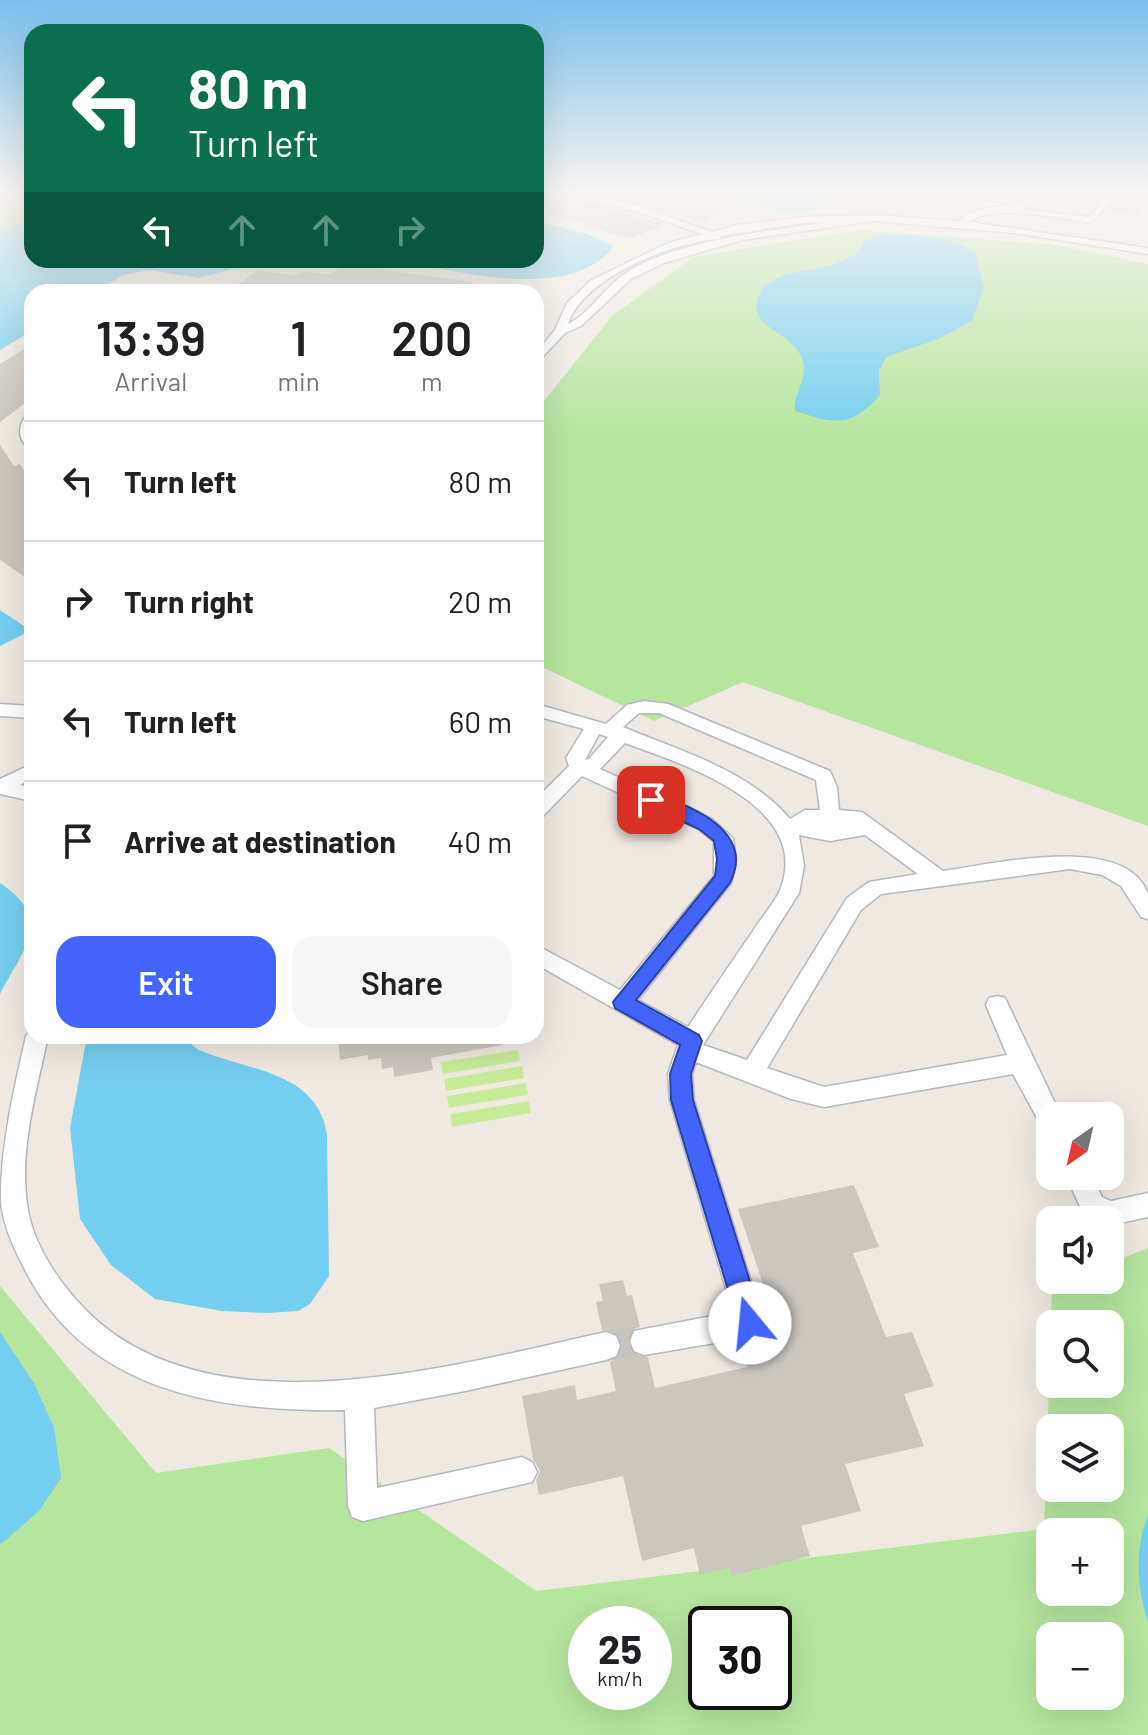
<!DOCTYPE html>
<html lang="en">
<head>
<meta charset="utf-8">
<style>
	:root { --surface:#fff; --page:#f6f6f6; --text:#202124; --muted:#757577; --line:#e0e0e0; --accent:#4264fb }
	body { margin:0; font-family:Barlow,sans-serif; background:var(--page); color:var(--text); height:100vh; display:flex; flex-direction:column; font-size:30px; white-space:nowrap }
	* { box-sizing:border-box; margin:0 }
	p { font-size:26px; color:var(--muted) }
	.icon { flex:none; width:44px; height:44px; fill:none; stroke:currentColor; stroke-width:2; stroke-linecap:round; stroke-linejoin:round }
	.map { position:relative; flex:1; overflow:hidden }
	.drawer { position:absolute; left:24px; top:284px; width:520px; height:760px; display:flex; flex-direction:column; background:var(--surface); border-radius:24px; box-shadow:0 8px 32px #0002 }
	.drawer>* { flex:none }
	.guide { position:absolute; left:24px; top:24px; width:520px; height:244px; border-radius:24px; box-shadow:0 8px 32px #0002; background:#0b6e4f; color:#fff; overflow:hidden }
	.needle { width:52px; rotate:214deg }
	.tools { position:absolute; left:1036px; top:1102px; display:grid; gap:16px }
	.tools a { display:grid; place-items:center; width:88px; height:88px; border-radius:16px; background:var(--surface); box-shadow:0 8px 32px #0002; font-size:40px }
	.speed { position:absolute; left:568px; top:1606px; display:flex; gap:16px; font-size:40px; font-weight:700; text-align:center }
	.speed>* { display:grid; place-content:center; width:104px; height:104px; border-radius:50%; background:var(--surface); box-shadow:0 8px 32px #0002; line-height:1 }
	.speed small { font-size:20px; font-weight:400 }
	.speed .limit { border:4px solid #111; border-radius:12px; background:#fff; color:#111 }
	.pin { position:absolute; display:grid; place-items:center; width:68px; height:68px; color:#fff; margin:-34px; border-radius:16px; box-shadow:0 4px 12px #0006 }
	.me { position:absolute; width:88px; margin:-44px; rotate:343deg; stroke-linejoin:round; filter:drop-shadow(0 0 6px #0008) }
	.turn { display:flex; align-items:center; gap:28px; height:168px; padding:0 32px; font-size:36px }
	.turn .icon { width:104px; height:104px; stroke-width:2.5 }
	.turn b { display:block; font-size:56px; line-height:68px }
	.lanes { display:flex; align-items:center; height:76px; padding:0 32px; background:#0003; justify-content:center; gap:40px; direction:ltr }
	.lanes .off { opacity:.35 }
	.eta { display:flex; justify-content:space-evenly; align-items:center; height:136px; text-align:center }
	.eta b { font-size:48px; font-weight:600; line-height:56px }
	.action { display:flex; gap:16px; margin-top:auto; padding:16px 32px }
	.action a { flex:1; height:92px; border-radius:24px; background:var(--accent); color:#fff; font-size:32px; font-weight:600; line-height:92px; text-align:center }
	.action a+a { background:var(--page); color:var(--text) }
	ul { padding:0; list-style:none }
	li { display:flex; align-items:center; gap:24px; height:120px; padding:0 32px; border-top:2px solid var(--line) }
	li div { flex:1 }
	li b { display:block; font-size:30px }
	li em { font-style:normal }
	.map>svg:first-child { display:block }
	.green { fill:#b6e59e; fill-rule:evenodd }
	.pitch { fill:#c9ec9a }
	.water { fill:#75cff0 }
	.building { fill:#cbc7bf }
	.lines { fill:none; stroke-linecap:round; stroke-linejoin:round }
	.minor-tunnel { stroke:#c8c4bd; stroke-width:30; stroke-dasharray:30 15; stroke-linecap:butt }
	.minor-casing { stroke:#b4b7c1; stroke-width:3 }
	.minor { fill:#fff; fill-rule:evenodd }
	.route { fill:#4264fb; stroke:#2b41a3; stroke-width:2 }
</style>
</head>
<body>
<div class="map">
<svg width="1148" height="1735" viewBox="0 0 1148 1735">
	<rect width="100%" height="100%" fill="#efe9e1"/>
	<path class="green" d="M0,193H32V260L0,305Z
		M692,193H855L856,204L770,215Z
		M859,230L1057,245L1148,264V826L743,682L654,721L536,664V411L612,316L693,257Z
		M1148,1248V1735H0V1286L156,1473L329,1448L536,1591L1044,1529L1050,1357V1384H1110V1324H1051L1052,1286L1067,1280H1110V1263ZM1050,1428H1110V1488H1050ZM1050,1532H1110V1592H1050ZM586,1624H654V1692H586ZM706,1624H774V1692H706ZM1050,1636H1110V1696H1050Z"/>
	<path class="pitch" d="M518,1050L520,1061L443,1074L441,1062Z
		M522,1066L524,1078L446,1091L444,1079Z
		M526,1083L528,1095L449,1108L447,1096Z
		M529,1101L531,1113L452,1127L450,1114Z"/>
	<path class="water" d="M713,193H834C817,231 741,200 713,193Z
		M32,218V260H264L199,278L148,270L123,275L95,292H32V331L0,350V232Z
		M536,221L587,234L614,246C570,305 452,269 392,260H536Z
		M877,234C908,235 949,234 975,253L984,287L972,321L938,339L886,357L879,371L880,395C851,428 835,424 795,411C793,392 810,377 802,358C794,339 773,333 761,319C757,315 756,308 757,302C762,272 802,273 824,267C836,264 848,258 859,253L862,244Z
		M0,610L27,628L24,634L0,646Z
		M0,883C54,919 24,948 0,994Z
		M87,1036C106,1036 163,1032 179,1036C186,1038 192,1046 199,1050C248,1071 318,1071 327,1135L329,1276L310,1304L298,1311L268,1313L222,1311L155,1299L111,1265L80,1219L70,1128Z
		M0,1332L34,1383L54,1427L61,1478L39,1511L0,1545Z
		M1148,1515V1623C1137,1587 1134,1549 1148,1515Z"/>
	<path class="building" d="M536,193H563L565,196L664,224L632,238L621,237L574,220L540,213L536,210Z
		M595,193H685L732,205L704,222Z
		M1063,193H1107L1094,207L1062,201Z
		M1123,193L1148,198V200L1135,215L1108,210Z
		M344,264L472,282L471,292H227L258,270L296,276L303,271L330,275Z
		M32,344V398L0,422V364Z
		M0,445L14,466L20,464L32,482V582L0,560Z
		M338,1036H501L502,1045L431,1058L433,1070L394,1077L393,1067L382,1069L381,1058L368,1060V1055L340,1060Z
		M854,1185L879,1247L853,1253L886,1337L912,1332L934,1386L904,1394L924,1446L845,1464L861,1511L801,1526L810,1556L731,1576L729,1568L700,1575L694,1548L642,1561L623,1476L539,1495L536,1480L540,1471L533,1459L522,1396L575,1385L577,1400L616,1391L610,1362L619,1357L623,1345L617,1333L602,1330L596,1302L603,1301L599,1284L623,1280L627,1296L632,1295L640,1327L631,1330L627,1342L633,1354L648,1357L655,1388L747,1367L744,1355L784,1347L738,1209Z"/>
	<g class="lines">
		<path class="minor-tunnel" d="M606,1346L644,1341"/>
		<g class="minor-casing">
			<path id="minor" d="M566,193H583L630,203L712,232L737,225L805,217L874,215L959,221C980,199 1012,214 1037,193H1047L1023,209L1089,217L1111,193H1120L1091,223C1060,219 994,203 969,222L1148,248V254L1014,233L874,221L742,240L664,263L631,279L581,326L565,333L536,364V353L555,330L567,303L590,281L668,243L702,234L641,213ZM830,222C772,230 671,241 623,275C603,289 589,314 568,324C583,277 675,241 720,239V236L805,223Z
				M959,193H977L1016,202L1011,205Z
				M32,412V449C16,442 16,420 32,412Z
				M644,701L668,704L830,771L837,787L839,810L862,812L943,871C991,865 1126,831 1148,894C1148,901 1148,912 1148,919L1141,917L1121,886L1102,875L1070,869L881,894L861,910L767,1068L824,1087L1007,1055L986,1005L989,998L997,996L1005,998L1061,1116H1050V1130L1042,1127L1013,1074L824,1107L791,1099L696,1062L692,1074L694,1100L764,1323L760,1333L750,1337L644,1355L634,1351L630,1341L634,1331L733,1312L670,1100L668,1074L678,1045L536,964V945L620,990L714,876V841L698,829L582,776L543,816L536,818V799L569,766L566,758L584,729L536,716V704L606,724L627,705ZM639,713H659L816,780L820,810H805L790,819C749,770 680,751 623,727ZM599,734L608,737L589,759L585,760ZM625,743C682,764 814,805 780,890C774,904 761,918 753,931C731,963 709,995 688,1027L638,1000L731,883L736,859L733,838L712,819L600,769ZM799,835L830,841L865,835L918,874L869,882L847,898L747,1060L703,1045L799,893L804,866Z
				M0,704L32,706V718L0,716Z
				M32,764V778L20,785L32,787V801L0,794V779Z
				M32,1028V1036H48C37,1089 19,1149 27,1204C31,1237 51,1270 72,1295C193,1442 450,1366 606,1332L616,1336L620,1346L616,1356L606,1360L465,1391L374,1408L377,1488L522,1457L532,1462L537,1472L532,1482L363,1521L352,1517L348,1506L345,1410C224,1412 92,1394 29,1277C16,1254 4,1229 1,1203C0,1149 14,1089 26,1036Z
				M1066,1176H1091L1102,1197L1111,1201L1148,1193V1217L1111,1225L1110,1220H1098L1084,1215Z"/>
		</g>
		<use href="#minor" class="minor"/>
	</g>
	<linearGradient id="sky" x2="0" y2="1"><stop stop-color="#7abfeb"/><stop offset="0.44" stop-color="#f8f5f2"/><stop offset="1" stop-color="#f8f5f2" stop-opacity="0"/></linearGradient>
	<rect width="1148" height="435" fill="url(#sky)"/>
	<path class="route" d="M651,793C691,805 756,831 730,883L636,1000L699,1035L702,1041L691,1074L693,1100L763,1323L759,1332L750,1336L742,1332L738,1323L671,1100L670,1074L680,1045L615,1008L613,1002L715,876L717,859L714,841L699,829L645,804L643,800L645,795Z"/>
</svg>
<div class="tools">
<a><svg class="needle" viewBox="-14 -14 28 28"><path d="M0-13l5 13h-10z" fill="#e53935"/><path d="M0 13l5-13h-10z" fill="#757577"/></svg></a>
<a><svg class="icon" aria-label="sound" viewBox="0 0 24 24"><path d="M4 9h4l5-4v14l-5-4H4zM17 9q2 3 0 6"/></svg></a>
<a><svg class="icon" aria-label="search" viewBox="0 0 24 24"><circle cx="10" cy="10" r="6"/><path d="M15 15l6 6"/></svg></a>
<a><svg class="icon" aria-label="layers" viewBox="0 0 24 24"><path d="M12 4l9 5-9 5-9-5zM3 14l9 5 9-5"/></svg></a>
<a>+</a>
<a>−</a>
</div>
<div class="speed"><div>25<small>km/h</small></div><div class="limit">30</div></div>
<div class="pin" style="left:651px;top:800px;background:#d93025"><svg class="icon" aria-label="arrive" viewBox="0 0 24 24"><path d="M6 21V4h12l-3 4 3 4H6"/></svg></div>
<svg class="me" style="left:750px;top:1323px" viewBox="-20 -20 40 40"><circle r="19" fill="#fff"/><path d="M0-13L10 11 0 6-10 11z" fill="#4264fb"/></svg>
<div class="guide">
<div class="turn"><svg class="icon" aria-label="left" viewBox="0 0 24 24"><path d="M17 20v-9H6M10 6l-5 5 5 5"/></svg><div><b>80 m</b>Turn left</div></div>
<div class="lanes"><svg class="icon" aria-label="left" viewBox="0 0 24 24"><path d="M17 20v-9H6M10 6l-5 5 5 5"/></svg><svg class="icon off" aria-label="ahead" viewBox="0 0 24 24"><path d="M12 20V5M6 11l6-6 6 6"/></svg><svg class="icon off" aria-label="ahead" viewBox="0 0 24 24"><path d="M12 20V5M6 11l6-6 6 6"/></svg><svg class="icon off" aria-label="right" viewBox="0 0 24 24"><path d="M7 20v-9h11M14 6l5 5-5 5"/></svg></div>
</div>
<section class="drawer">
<div class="eta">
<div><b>13:39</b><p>Arrival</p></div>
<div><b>1</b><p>min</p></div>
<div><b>200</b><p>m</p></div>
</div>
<ul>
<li><svg class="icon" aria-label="left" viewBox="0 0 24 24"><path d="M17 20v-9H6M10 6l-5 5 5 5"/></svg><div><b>Turn left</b></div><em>80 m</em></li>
<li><svg class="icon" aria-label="right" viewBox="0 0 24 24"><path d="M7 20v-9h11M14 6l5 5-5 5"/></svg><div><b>Turn right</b></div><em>20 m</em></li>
<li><svg class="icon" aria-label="left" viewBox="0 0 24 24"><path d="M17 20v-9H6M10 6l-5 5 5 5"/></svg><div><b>Turn left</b></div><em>60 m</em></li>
<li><svg class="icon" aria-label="arrive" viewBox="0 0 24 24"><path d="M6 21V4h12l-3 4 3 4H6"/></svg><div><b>Arrive at destination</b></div><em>40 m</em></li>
</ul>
<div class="action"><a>Exit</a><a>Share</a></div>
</section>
</div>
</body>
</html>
